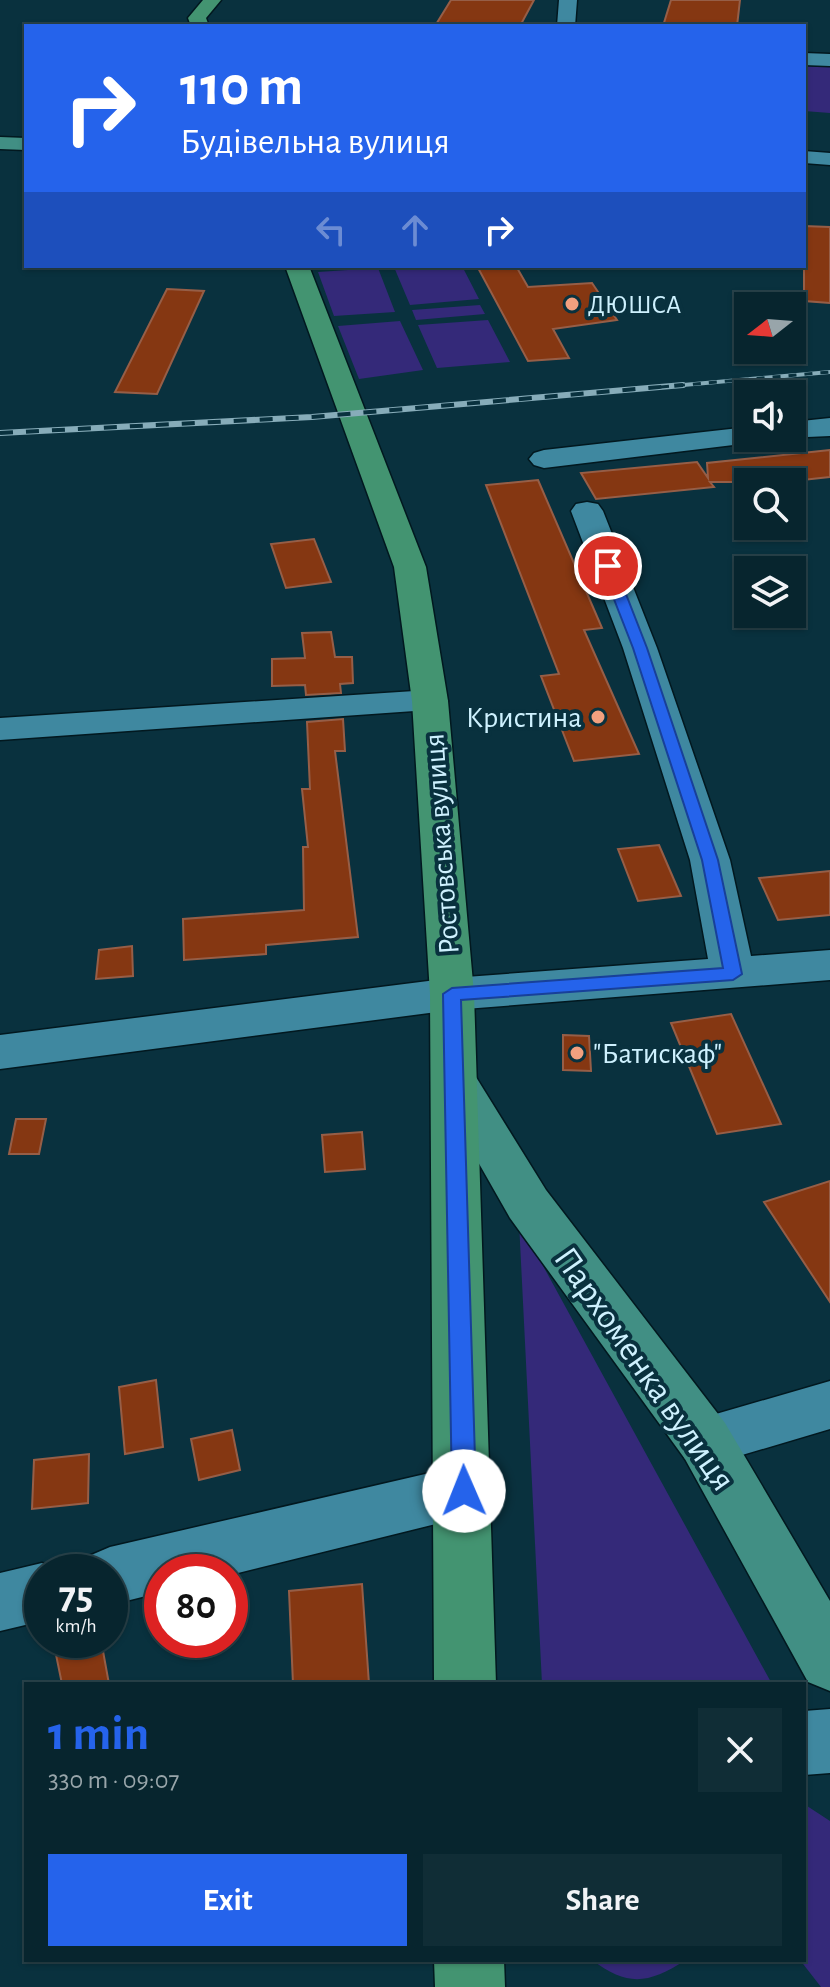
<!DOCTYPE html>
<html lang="en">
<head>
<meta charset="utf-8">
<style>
	:root { --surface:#07252e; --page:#102d36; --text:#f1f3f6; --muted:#98a5aa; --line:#28424a; --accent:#2563eb }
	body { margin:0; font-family:"Alegreya Sans",sans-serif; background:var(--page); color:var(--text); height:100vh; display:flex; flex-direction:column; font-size:30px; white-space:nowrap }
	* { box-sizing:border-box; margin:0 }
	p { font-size:26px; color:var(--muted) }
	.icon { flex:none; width:44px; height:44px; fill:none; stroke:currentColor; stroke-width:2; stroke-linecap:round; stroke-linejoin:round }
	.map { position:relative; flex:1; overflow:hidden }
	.drawer { position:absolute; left:24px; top:1682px; width:782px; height:280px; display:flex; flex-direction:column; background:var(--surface); border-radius:0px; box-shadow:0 2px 6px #0004,0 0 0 2px var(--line) }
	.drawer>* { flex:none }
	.top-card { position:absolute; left:24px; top:24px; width:782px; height:244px; border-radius:0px; box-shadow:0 2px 6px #0004,0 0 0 2px var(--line); background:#2563eb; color:#fff; overflow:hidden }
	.needle { width:52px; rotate:253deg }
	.buttons { position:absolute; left:734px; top:292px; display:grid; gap:16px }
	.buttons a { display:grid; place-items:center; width:72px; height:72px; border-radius:0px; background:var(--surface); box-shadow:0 2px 6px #0004,0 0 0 2px var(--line); font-size:40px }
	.speed { position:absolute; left:24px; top:1554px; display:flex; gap:16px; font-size:40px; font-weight:700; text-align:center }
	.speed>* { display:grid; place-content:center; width:104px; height:104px; border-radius:50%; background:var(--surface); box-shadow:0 2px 6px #0004,0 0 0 2px var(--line); line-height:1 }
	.speed small { font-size:20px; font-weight:400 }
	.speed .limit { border:12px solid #d22; background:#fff; color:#111 }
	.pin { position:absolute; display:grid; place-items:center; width:68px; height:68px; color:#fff; margin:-34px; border:4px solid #fff; border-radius:50%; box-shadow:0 2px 8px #0007 }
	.me { position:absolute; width:88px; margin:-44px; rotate:359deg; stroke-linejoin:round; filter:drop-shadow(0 0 6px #0008) }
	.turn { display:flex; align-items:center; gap:28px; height:168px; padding:0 24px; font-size:36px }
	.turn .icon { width:104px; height:104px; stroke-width:2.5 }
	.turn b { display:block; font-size:56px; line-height:68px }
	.lanes { display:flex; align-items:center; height:76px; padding:0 24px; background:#0003; justify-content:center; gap:40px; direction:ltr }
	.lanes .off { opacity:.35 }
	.round { display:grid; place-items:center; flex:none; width:84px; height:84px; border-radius:0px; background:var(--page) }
	.overview { display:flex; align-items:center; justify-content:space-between; height:136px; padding:0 24px }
	h1 { font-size:48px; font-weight:600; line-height:60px; color:var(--accent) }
	.action { display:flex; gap:16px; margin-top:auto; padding:16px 24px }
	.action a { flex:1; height:92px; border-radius:0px; background:var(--accent); color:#fff; font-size:32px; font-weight:600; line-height:92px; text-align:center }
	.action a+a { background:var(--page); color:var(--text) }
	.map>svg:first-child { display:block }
	.green { fill:#342979 }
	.building { fill:#853712; stroke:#965e47; stroke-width:2 }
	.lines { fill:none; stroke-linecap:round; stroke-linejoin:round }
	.minor-casing { stroke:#02181f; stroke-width:3 }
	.major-casing { stroke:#02181f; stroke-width:3 }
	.highway-casing { stroke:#02181f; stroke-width:3 }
	.minor { fill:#3f88a0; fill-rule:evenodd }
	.major { fill:#418f84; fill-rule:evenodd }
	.highway { fill:#439471; fill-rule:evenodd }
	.rail-far1-casing { stroke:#87acb9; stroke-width:4 }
	.rail-casing { stroke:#87acb9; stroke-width:6 }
	.rail-far1 { stroke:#09313e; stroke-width:3; stroke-dasharray:8; stroke-linecap:butt }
	.rail { stroke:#09313e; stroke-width:4; stroke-dasharray:13; stroke-linecap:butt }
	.route { fill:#2563eb; stroke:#184099; stroke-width:2 }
	.poi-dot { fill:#f2a07f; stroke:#09313e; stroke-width:3 }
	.labels { text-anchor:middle; stroke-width:8; stroke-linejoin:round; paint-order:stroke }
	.far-poi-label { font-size:26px; fill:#cef1fe; stroke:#09313e; text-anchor:start }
	.poi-label { font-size:30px; fill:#cef1fe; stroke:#09313e; text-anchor:end }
	.street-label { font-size:30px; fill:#cef1fe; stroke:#09313e }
	.near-street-label { font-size:36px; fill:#cef1fe; stroke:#09313e }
</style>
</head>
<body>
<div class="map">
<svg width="830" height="1987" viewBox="0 0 830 1987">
	<rect width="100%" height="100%" fill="#09313e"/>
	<path class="green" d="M804,66L830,67V113L804,111Z
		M462,266L479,299L410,305L394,267Z
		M378,268L395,312L334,316L318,272Z
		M480,305L485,314L416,320L412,310Z
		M488,320L510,362L437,368L418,325Z
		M400,321L423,370L359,379L338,326Z
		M519,1222L772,1684H542Z
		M804,1804L830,1821V1987H821L800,1960H804Z
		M592,1960H686C648,1984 628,1987 592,1960Z"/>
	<path class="building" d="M451,0H534L520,26H435Z
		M671,0H740L737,26H663Z
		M804,226L830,227V303L804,301Z
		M477,266H516L528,287L592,283L617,320L553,329L569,358L528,361Z
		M167,289L204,291L157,394L115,392Z
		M830,450V477L784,482H710L714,487L596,499L581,473L697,462L708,478L707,463Z
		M538,480L602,628L584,630L639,754L574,761L541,676L559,674L486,485Z
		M314,539L331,582L286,588L271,544Z
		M331,632L335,657H352L353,683L340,684L341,693L306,695L305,685L272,686V659L305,658L302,633Z
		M343,719L345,751H335L358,937L266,945V954L184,960L183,919L304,910L303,847H308L302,789H310L307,722Z
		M659,845L681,896L638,901L618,849Z
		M830,871V915L778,920L759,878Z
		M132,946L133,976L96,979L99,950Z
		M731,1014L781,1124L717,1134L671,1023Z
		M563,1035L589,1036L591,1071L563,1070Z
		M16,1119H46L39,1154H9Z
		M362,1132L365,1169L325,1172L322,1135Z
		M830,1181V1302L764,1202Z
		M156,1380L163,1447L125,1454L119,1387Z
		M232,1430L240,1470L199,1480L191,1439Z
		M89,1454L88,1503L32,1509L34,1460Z
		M362,1584L369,1684H293L289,1591Z
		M69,1640H101L109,1684H62L54,1645Z"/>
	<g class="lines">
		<g class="minor-casing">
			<path id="minor" d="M559,0H577L575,26H557Z
				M804,53L830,54V66L804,65Z
				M804,151L830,153V165L804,163Z
				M830,418V436L785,438H792V422Z
				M748,427V438H761L758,442L544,468L534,465L529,459L534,453L544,450Z
				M587,502L598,504L603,511L657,648L730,860L751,956L830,950V980L452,1010L0,1069V1035L452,978L708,959L690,860L623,648L571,511L576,504Z
				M430,690L443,693L448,701L443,709L0,740V718Z
				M830,1381V1429L705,1466L685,1459L677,1441L685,1423Z
				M464,1465L484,1472L493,1491L484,1510L464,1517L230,1575V1572H162V1592L110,1605V1572H82L89,1556L110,1547Z
				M42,1563L63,1572H42V1621L0,1631V1573Z
				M830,1709V1773L804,1775V1711Z"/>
		</g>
		<g class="major-casing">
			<path id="major" d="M0,137L26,138V150L0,149Z
				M455,1064L471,1069L546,1190L725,1423L830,1601V1691L808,1682L685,1459L510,1218L432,1081L439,1069Z"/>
		</g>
		<g class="highway-casing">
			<path id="highway" d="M203,0H221L206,18L209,26H191L188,18Z
				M285,266H309L426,567L448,701L474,994L496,1684H434L430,994L412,701L394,567Z
				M434,1960H504L505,1987H435Z"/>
		</g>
		<use href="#minor" class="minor"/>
		<use href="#major" class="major"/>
		<use href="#highway" class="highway"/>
		<g class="rail-far1-casing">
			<path id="rail-far1" d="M661,387L830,372"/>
		</g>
		<g class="rail-casing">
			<path id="rail" d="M0,433L312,417L683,385"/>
		</g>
		<use href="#rail-far1" class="rail-far1"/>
		<use href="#rail" class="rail"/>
	</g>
	<path class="route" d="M608,562L615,566L647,648L718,860L742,974L733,980L461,1000L476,1491L473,1499L464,1502L456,1499L452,1491L443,994L452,988L723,968L702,860L633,648L601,566Z"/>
	<g class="poi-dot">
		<circle cx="572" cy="304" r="8"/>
		<circle cx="598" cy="717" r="8"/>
		<circle cx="577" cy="1053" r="8"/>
	</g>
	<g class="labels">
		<g class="far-poi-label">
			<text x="588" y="313">ДЮШСА</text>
		</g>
		<g class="poi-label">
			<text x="582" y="727">Кристина</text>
			<text x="593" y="1063" text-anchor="start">"Батискаф"</text>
		</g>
		<g class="street-label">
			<text transform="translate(441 844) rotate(-94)" y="10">Ростовська вулиця</text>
		</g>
		<g class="near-street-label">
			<text transform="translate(646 1368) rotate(55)" y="13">Пархоменка вулиця</text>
		</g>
	</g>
</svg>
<div class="buttons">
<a><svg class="needle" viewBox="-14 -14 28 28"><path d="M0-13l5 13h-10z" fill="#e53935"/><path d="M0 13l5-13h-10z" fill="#98a5aa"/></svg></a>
<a><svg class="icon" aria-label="sound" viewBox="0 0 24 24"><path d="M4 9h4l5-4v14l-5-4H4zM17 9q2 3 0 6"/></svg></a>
<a><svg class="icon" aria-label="search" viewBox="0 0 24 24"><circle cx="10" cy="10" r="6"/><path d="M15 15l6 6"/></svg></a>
<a><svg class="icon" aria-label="layers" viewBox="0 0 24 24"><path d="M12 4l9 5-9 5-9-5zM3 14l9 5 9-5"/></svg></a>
</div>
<div class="speed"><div>75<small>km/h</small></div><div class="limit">80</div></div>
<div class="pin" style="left:608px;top:566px;background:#d93025"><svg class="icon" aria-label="arrive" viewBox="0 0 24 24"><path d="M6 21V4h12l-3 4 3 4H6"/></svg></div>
<svg class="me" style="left:464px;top:1491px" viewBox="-20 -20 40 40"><circle r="19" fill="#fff"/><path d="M0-13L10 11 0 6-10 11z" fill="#2563eb"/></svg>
<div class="top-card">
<div class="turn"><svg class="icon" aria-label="right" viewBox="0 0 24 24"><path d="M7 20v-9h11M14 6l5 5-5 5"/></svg><div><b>110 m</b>Будівельна вулиця</div></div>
<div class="lanes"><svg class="icon off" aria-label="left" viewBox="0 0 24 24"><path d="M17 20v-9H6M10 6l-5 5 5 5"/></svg><svg class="icon off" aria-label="ahead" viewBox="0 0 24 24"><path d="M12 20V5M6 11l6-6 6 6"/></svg><svg class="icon" aria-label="right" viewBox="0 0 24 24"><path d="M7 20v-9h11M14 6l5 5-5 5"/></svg></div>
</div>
<section class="drawer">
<div class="overview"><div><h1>1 min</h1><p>330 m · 09:07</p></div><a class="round"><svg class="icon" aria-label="close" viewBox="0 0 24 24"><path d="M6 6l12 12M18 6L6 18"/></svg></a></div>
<div class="action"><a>Exit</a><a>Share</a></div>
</section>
</div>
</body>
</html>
